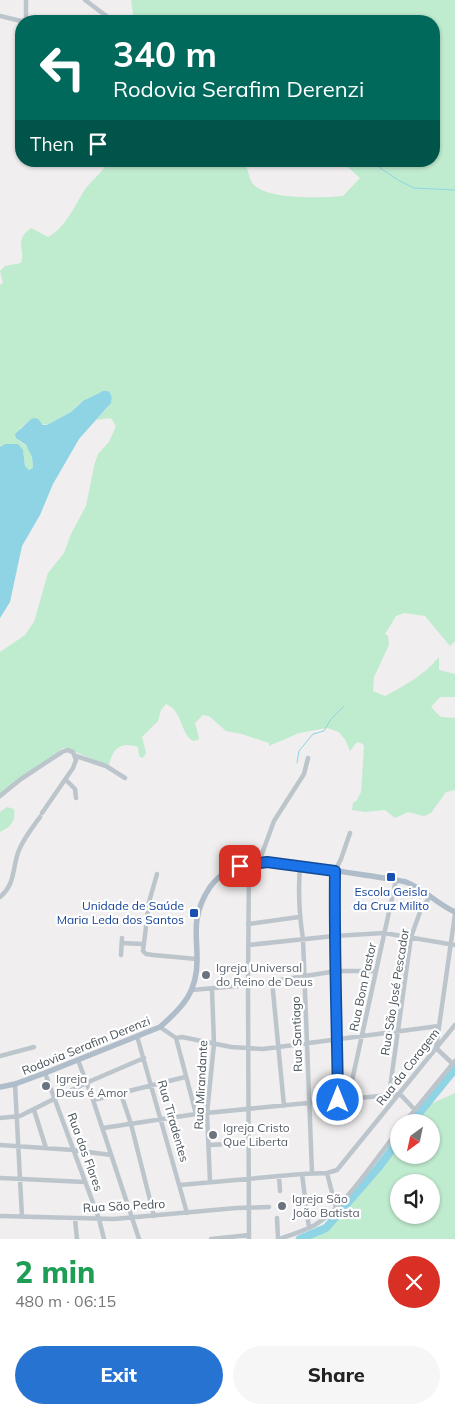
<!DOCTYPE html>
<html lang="en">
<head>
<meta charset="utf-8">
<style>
	:root { --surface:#fff; --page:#f6f6f6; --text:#222; --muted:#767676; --accent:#2773d1 }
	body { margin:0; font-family:Mulish,sans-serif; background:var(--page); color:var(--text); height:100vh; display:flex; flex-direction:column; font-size:19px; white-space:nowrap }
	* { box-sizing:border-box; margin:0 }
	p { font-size:16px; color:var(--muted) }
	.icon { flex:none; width:28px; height:28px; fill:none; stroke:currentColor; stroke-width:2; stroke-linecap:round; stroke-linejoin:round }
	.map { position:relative; height:1239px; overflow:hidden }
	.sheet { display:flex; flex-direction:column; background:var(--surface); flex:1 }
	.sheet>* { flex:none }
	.banner { position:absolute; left:15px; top:15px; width:425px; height:152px; border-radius:20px; box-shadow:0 1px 4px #0004; background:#00695c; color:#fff; overflow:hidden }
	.needle { width:32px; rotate:213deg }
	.controls { position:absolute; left:390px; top:1114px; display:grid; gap:10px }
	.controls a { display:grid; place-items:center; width:50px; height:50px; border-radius:50%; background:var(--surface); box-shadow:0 1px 4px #0004; font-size:25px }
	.pin { position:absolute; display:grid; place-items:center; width:42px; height:42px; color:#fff; margin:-21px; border-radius:10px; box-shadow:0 2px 8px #0006 }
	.me { position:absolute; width:55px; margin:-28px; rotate:0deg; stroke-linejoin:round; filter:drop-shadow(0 0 4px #0008) }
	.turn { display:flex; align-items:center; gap:18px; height:105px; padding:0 15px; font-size:22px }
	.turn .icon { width:65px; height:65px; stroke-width:2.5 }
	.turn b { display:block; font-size:35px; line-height:42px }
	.then { display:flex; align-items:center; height:48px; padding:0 15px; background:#0003; gap:10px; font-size:19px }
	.round { display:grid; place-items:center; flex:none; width:52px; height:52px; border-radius:26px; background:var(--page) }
	.head { display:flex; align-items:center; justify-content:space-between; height:85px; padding:0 15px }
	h1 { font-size:30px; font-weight:800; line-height:38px; color:#1e9e55 }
	.button { display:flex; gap:10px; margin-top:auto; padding:10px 15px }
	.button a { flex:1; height:58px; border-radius:30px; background:var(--accent); color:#fff; font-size:20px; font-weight:800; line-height:58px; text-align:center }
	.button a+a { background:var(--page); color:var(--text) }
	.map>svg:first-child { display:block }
	.green { fill:#bfebcf; fill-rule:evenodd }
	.water { fill:#8fd4e5 }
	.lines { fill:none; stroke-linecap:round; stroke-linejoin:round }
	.stream { stroke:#8fd4e5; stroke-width:1 }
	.river { stroke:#8fd4e5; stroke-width:8 }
	.minor { stroke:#bdc5cc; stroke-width:4.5 }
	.major { stroke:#afbdca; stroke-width:5.5 }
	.route-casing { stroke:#114b97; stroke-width:12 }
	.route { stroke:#1a73e8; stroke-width:9 }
	.transit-dot { fill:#1a4fb4; stroke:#fff; stroke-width:2 }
	.worship-dot { fill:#6b7280; stroke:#fff; stroke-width:2 }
	.labels { text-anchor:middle; stroke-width:4.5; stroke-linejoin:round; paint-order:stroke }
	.transit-label { font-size:12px; fill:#164399; stroke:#fff }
	.worship-label { font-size:12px; fill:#5b616d; stroke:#fff; text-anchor:start }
	.street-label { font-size:12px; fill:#475159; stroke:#fff }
</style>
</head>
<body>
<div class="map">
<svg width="455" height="1239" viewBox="0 0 455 1239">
	<rect width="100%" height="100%" fill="#f0eeee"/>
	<path class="green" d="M131,0H455V641L450,646L425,616L404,613L396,616L385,634L388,636L389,645L374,677L373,691L385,696C406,685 424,675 439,657V670L455,674V697H440L431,707L441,717L455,718V790L446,792L431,813L424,816L408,812L395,818L385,810L365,812L352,810L353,803L357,800L361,792L364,747L363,744L357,742L350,751L346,741L339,732L327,728L299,733L269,746V743L242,734L226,731L209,716L203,715L195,723L199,738L198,740L193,741C179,732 184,712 166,704L161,710L158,721L142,737L146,753L144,757L142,758L139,756L138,747C121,741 112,748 109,766C93,761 80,752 63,748L0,795V652L25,635L34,622L48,573L64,553L71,534L86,506L94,466L98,454L109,442L116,426L111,418L96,420L108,407L99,393L80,403L71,412L47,425L30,420L19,429V441C31,447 32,456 33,468L29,470L25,466L23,450L5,444L0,447V285L3,283L0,271L5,266L21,263C26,250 13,241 31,228L48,237C66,228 75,204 86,188C93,179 103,172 108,161H243C249,168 248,179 254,185C269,200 323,198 343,196L360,178L341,161H434V21H129L133,14Z
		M7,807L14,809C16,821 11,827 0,832V812Z
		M455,1093V1239H304L318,1231L356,1190L399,1136V1155H431V1122H409L422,1108ZM399,1182H431V1215H399Z"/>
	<path class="water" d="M103,391H108C112,395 112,397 111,403L79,439L53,484L40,515L22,546L10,602L0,618V447L5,444H18L23,450L25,466L29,470L33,468L32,457L26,445L16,438L15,434L30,420L34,418L38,419L43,425H47L71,412L83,401Z"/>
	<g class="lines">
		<path class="stream" d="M370,161L398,180L414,188L455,190
			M297,763L299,751L308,740L313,734L324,731L331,719L344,706"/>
		<path class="river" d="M412,1122L455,1069
			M300,1239L326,1228L378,1168L399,1140"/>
		<path class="minor" d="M85,0L113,21
			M0,16L21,21
			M26,21V0
			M76,756L106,766L125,778
			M66,780L75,789L76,798
			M0,796L21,779L62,752L67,750L73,752L76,760L73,768L42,813
			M259,862L274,821L304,774L308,758
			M300,865C298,891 299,914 303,939L312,1173
			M157,874L149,902L143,951L146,954L153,955L197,959
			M0,897C16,884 12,867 19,850C24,838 32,828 40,817
			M248,924L299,917
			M122,943L142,944
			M248,945L334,936L384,933L455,945
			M121,955L122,938
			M272,981L284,1106
			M192,990L248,985L337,971H376
			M160,1027L176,1038L196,1114
			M137,1036L187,1213
			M176,1038L182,1037L231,1047L263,1049L439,1026
			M436,1048L455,914
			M436,1048L453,1064
			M0,1056L34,1047
			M78,1060L93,1100L139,1239
			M45,1073L99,1219L104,1239
			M15,1084L22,1217
			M121,1094L131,1124L154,1216
			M400,1094L415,1110
			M389,1095L411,937L420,912L430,896
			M348,1099L396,880
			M93,1100L185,1077
			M338,1100L337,971L334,936L335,871L341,859L350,833
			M34,1110L46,1148
			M0,1118L20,1116L86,1083L144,1058
			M405,1122L455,1061
			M103,1128L196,1114L400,1094
			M0,1145L73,1150L111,1155
			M209,1145L247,1143
			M327,1173L336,1208
			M302,1174L309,1228
			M279,1176L280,1191
			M0,1178L85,1182
			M210,1182L207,1113L214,1044L212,989
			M180,1185L302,1174L327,1173L337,1170L455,1025
			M0,1216L114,1219L236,1208L269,1207
			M277,1218L278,1239
			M75,1219L77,1239
			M211,1239L249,1235
			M249,1239L248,985L249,863
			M279,1239C291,1235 304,1231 315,1225C347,1205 374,1160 399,1130"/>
		<path class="major" d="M0,1087L15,1084L45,1073L160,1027C184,1006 198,991 197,957C197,944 195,931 197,919C199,907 204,896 210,887C238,849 291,864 331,870C356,874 381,877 406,882C424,889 437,904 455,912"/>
	</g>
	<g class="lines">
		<g class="route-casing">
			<path id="route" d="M240,866L267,862L335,871C334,947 337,1024 338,1100"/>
		</g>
		<use href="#route" class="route"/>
	</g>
	<g class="transit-dot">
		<rect x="386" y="872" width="10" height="10" rx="2.5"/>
		<rect x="189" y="908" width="10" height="10" rx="2.5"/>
	</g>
	<g class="worship-dot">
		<circle cx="206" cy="975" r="5"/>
		<circle cx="46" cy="1086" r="5"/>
		<circle cx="213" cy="1135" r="5"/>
		<circle cx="282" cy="1206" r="5"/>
	</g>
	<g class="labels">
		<g class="transit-label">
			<text x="391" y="896">Escola Geisla<tspan x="391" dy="14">da Cruz Milito</tspan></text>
			<text x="184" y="910" text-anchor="end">Unidade de Saúde<tspan x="184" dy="14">Maria Leda dos Santos</tspan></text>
		</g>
		<g class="worship-label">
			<text x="216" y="972">Igreja Universal<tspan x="216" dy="14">do Reino de Deus</tspan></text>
			<text x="56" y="1083">Igreja<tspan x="56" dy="14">Deus é Amor</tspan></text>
			<text x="223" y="1132">Igreja Cristo<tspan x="223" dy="14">Que Liberta</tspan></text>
			<text x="292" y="1203">Igreja São<tspan x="292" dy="14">João Batista</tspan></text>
		</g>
		<g class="street-label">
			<text transform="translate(363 987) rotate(-78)" y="4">Rua Bom Pastor</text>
			<text transform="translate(395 992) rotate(-81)" y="4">Rua São José Pescador</text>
			<text transform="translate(297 1034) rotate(-92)" y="4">Rua Santiago</text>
			<text transform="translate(86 1046) rotate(-22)" y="4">Rodovia Serafim Derenzi</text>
			<text transform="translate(408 1067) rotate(-52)" y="4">Rua da Coragem</text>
			<text transform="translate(201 1085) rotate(-87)" y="4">Rua Mirandante</text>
			<text transform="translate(173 1121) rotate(74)" y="4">Rua Tiradentes</text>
			<text transform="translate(85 1152) rotate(70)" y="4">Rua das Flores</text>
			<text transform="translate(124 1206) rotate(-3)" y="4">Rua São Pedro</text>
		</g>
	</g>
</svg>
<div class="controls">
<a><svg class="needle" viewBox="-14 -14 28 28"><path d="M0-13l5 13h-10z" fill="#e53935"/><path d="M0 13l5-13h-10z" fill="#767676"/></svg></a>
<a><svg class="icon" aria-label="sound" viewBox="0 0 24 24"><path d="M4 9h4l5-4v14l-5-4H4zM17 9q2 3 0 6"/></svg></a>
</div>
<div class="pin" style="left:240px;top:866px;background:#d93025"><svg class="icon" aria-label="arrive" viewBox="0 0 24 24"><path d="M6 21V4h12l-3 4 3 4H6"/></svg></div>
<svg class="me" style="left:338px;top:1100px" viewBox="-20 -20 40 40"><circle r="17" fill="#1a73e8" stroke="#fff" stroke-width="3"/><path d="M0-11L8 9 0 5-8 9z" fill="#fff"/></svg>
<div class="banner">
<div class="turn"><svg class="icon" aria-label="left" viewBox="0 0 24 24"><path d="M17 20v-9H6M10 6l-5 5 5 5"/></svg><div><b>340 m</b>Rodovia Serafim Derenzi</div></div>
<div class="then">Then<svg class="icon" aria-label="arrive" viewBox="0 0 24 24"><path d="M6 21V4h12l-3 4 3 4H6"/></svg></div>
</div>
</div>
<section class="sheet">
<div class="head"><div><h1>2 min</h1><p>480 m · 06:15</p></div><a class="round" style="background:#d93025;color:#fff"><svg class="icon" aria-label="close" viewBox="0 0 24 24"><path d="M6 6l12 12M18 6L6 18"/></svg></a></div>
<div class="button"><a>Exit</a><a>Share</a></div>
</section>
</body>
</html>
